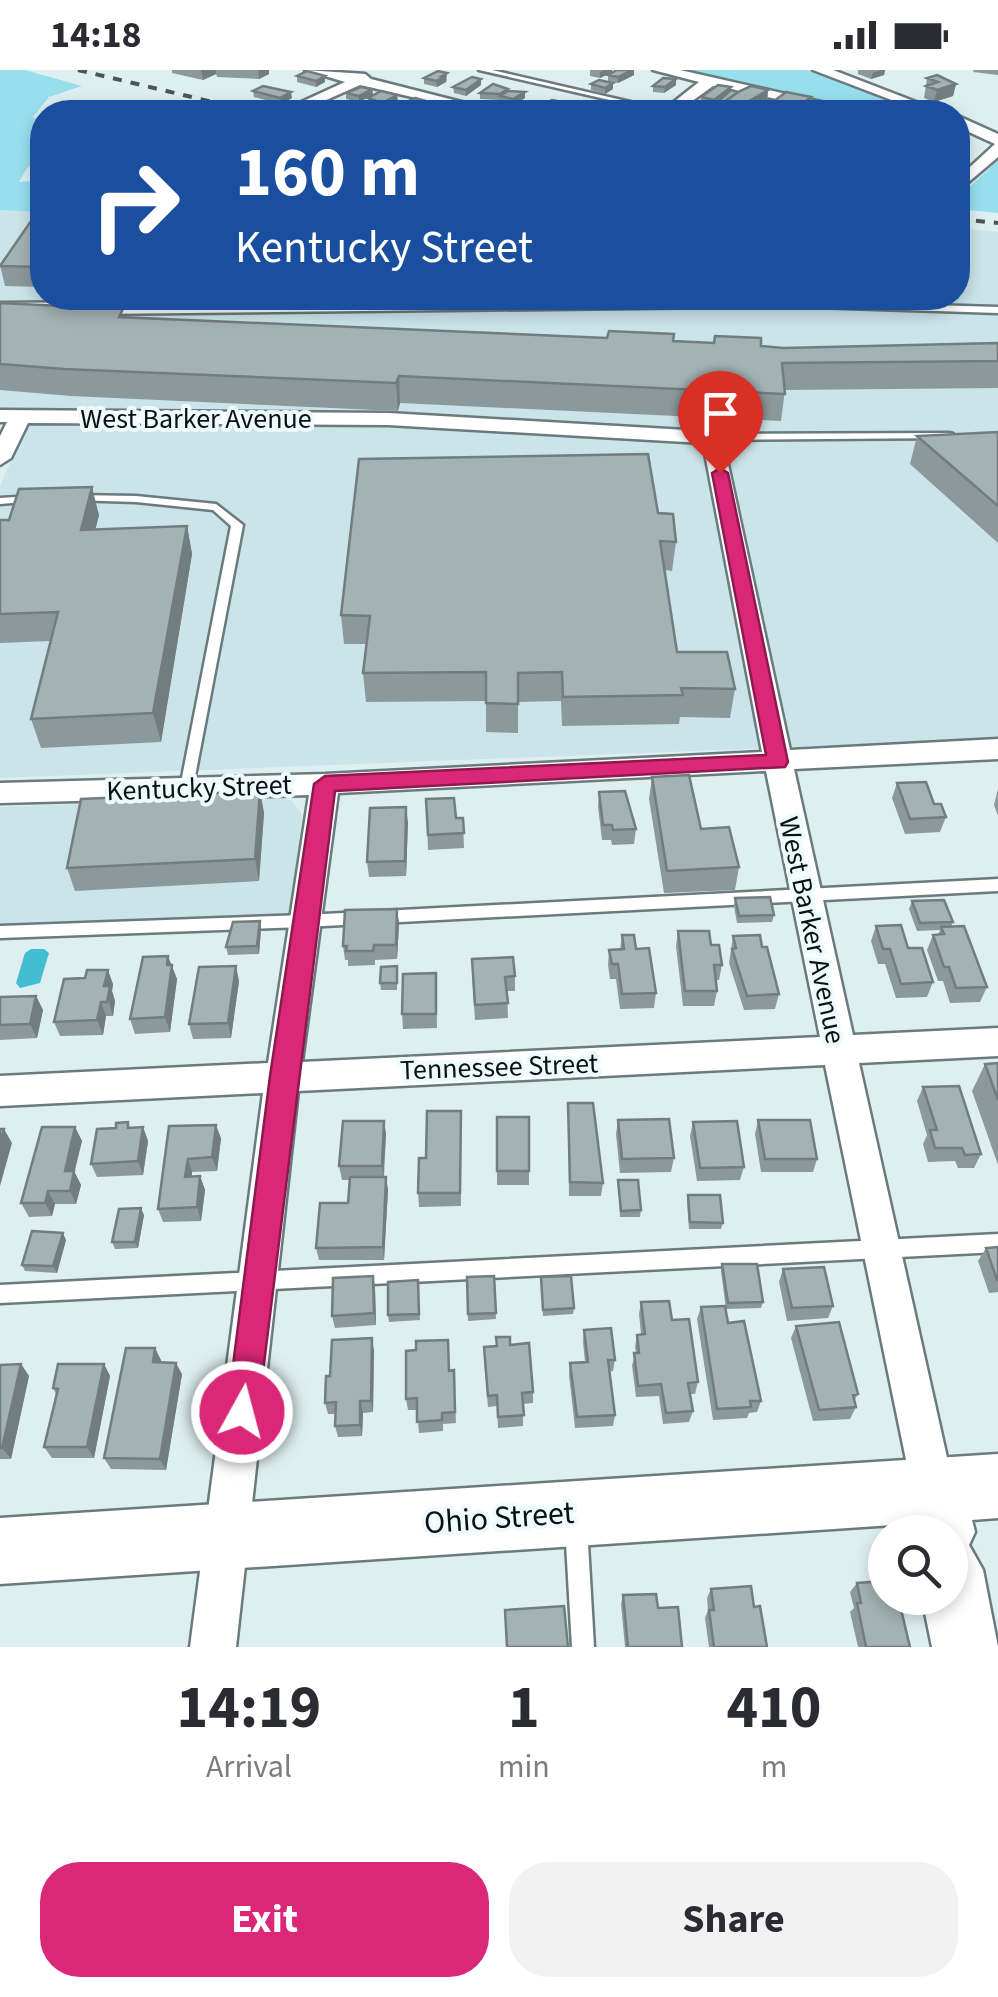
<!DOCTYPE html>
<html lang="en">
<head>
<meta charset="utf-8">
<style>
	:root { --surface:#fff; --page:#f2f2f3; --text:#2b2b33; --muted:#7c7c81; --accent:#db2777 }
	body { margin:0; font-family:"Source Sans 3",sans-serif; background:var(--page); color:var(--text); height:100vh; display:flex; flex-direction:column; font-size:38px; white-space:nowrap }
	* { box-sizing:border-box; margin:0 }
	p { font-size:32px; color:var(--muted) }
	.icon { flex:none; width:55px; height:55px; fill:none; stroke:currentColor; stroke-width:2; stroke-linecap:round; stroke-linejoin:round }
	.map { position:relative; height:1577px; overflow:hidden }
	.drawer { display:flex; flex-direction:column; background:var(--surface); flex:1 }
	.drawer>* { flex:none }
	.banner { position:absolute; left:30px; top:30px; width:940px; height:210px; border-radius:40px; box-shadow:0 5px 15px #0003; background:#1a4fa0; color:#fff; overflow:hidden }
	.tools { position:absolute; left:868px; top:1445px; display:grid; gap:20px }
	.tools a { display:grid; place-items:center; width:100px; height:100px; border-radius:50%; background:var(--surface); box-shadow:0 5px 15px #0003; font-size:50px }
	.pin { position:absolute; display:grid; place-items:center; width:85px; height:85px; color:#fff; margin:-102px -42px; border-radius:50% 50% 50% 0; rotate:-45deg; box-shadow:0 0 10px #0007 }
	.pin .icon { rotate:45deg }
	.me { position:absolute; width:110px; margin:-55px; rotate:7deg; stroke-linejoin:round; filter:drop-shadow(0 0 8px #0008) }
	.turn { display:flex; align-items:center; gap:35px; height:210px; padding:0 40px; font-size:45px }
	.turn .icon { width:130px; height:130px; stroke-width:2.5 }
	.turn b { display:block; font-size:70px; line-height:85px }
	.eta { display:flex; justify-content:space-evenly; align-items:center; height:170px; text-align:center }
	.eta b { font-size:60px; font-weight:700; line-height:70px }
	.button { display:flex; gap:20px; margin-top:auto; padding:20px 40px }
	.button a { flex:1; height:115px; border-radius:40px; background:var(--accent); color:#fff; font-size:40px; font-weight:700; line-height:115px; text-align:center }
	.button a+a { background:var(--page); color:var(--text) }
	.status { display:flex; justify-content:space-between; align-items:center; height:70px; padding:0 50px; background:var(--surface); direction:ltr }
	.status svg { height:28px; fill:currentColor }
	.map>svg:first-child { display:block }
	.built { fill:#cae4e9 }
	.green { fill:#98dfed }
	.water { fill:#43bdd1 }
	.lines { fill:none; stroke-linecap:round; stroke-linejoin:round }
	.lane-casing { stroke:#6b7a7d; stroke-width:5 }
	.street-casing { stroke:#6b7a7d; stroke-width:5 }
	.secondary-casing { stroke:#6b7a7d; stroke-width:5 }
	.lane { fill:#fff; fill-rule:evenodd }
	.street { fill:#fff; fill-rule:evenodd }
	.secondary { fill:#fff; fill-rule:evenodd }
	.rail { stroke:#4b5556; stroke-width:4; stroke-dasharray:9 9; stroke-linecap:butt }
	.wall { fill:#8c999c }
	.shaded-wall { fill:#727d7f }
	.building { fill:#a3b2b5; stroke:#727d7f; stroke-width:2.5 }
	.route { fill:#db2777; stroke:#8e194d; stroke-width:2.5 }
	.labels { text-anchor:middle; stroke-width:8; stroke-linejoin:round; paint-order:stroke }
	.street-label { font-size:28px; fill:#0b1112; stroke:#eefbfe }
	.near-street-label { font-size:32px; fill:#0b1112; stroke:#eefbfe }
</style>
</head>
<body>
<div class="status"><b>14:18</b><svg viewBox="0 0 49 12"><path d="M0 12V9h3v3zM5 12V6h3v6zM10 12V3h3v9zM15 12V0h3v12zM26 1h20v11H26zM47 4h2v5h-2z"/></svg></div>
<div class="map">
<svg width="998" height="1577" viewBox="0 0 998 1577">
	<rect width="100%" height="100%" fill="#deeff2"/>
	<path class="built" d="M0,138L42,139V228H958V158L998,162V669L0,708V416L32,341L0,338Z
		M268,727L291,730L302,744L290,854L0,863V737Z"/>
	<path class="green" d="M0,0H25L82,16L49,27L33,47L42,54V90L27,98L19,112L42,110V142L0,140Z
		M678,0H807L922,42H880Z
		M998,90V143L958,139V128Z"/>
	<path class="water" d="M31,879H44L49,883L40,913L20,918L16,913L25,883Z"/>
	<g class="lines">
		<g class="lane-casing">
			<path id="lane" d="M479,0H492L674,42H662Z
				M722,229L998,237V243L725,234L720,231Z
				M949,363L953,364V368L713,370L708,367L713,364Z
				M76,425L136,426L216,434L243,455L192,722L187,723L180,718L231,456L213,440L136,432L72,430L70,428Z
				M33,426L39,429L37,431L0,434V428Z
				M998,809V821L305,857L0,868V856L305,845Z
				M998,1164V1182L0,1233V1215Z
				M576,1445L584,1448L587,1456L594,1577H572L565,1456L568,1448Z"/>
		</g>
		<g class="street-casing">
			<path id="street" d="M305,0L365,4L371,9L501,42H477L360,15L304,40L299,39V33L345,12Z
				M653,0H680L865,42H839L713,16L677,42H661L699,12Z
				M813,0H833L942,42H923Z
				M958,46L998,64V87L958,121V108L995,74L958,57Z
				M532,228H732L734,231L725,237L0,245V233Z
				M0,340L388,343L721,362L790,680L998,669V689L794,699L853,965L998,958V986L859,993L954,1419L948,1434L933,1440L918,1434L912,1419L825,995L298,1021L236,1577H190L263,1023L0,1036V1006L268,993L309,725L0,733V713L325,704L762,682L703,373L388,355L28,353L11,388L0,395V366L7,352H0ZM766,701L820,967L302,992L338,723Z"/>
		</g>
		<g class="secondary-casing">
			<path id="secondary" d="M998,1384V1448L972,1450L975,1462L969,1475L983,1500L998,1577H932L922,1528H950V1462H909L908,1454L0,1514V1448Z"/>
		</g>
		<use href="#lane" class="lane"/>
		<use href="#street" class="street"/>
		<use href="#secondary" class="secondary"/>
		<path class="rail" d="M78,0L255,42
			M958,149L998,153"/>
	</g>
	<path class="wall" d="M172,0H269V4L259,9L217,7L216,4L203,10L172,3Z
		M590,0H612V2L600,8L590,6Z
		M858,0H885L884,5L871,9L858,4Z
		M974,0H998V5L973,2Z
		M608,5H634L618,13L608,11Z
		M297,6L325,12L316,17L297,12Z
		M424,8L447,9L446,12L437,17L424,14Z
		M927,8L956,14L953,26L934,32L924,28Z
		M591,14L613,19L605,24L591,20Z
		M481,15L466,26L454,23L453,17Z
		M676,15L664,23L653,22V16Z
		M372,19L373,25L359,32L346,29V23Z
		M508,19V21L525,22V28L513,35L500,32V30L480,29V23Z
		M731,20L738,22L768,20L767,32L749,42H720V39L714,40L715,35L700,33L701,27Z
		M253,21L292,28L281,34L254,27Z
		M368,28L398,31L382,39L369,34Z
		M677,31L700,36L699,42H676Z
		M774,31L809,37L832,42H773Z
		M563,32V38L556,42H540V37Z
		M42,141V217L5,216L0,195Z
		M0,233L125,247L783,278L998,273V318L785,320L781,351L400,333L398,341L71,326L0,320Z
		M998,362V473L910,394L917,366Z
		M658,443L676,472L672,501L665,500L677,582L735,619L730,648L680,647L679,654L562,656L561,631L518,632V663L486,662V631L366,632L363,603L367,574H344L341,545Z
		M99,445L95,460L187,456L192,484L161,672L41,678L31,649L50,571L0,573V450Z
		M652,707L739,797L735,820L664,823L649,729Z
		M897,713L946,747L940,762L905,764L892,728Z
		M998,719V746L994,735Z
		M260,721L264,743L259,811L75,821L67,798Z
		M599,722L636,759L634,774L612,775L611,770H602L598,737Z
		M426,729L456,748H463L464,778L428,780Z
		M408,752L406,806L369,807L367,792Z
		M735,828L774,845L772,852L737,853L734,836Z
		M912,831L953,852L951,857L987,917L980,932L950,933L943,911H938L927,880L933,865H938L940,860L917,861L909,839Z
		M397,839L399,854L397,889L375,890V895L348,896V890H345L343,876Z
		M260,851L261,859L259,884L228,885L226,877Z
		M876,856L908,878L933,912L927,927L896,928L885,894H878L871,871Z
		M678,861L711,875L722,895L719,910H716L717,921L714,936H683L676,876Z
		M622,865L636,879L656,923L654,938L620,939L616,909H610L608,895L609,880H620Z
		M733,866L762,877L779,924L775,939L744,940L729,893Z
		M171,895L177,909L170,962L135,964L130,949Z
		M397,896V920H381L380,913Z
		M436,903L437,958L403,959L402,944Z
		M472,904L515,906V921H507L508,948L475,950Z
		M239,911L231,968L193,969L189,954Z
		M113,914L112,921L115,931L113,946H106L103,965L60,966L54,952Z
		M36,926L43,940L37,968L0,970V927Z
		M998,993V1095L972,1021L985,994Z
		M923,1017L981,1084L974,1098H958L955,1091L928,1092L923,1074L927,1065L917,1031Z
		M568,1033L603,1113L601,1126H569Z
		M461,1041V1136L419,1137L418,1123L426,1088Z
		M497,1047H529V1115H497Z
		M618,1050L674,1088L671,1102L620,1103L616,1064Z
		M758,1050L817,1089L813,1102H761L755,1064Z
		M384,1051L386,1064L384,1107H386L388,1120L384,1190H319L316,1178L348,1133L350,1110H342L339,1096Z
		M128,1052L130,1058L143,1057L148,1071L143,1105L97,1107L91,1094L116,1058Z
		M693,1052L744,1097L740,1110L697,1111L690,1066Z
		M169,1056L221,1068L217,1101L192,1102V1107L200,1106L205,1120L201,1151L163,1152L158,1139Z
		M75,1057L82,1071L74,1101L81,1115L76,1134H55L52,1146L29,1147L21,1133Z
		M618,1110L641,1140L640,1147H620Z
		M688,1125L723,1153L721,1159H689L687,1132Z
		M144,1145L138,1178L115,1179L112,1172Z
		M66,1170L57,1203L25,1201L22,1195Z
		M998,1177V1222L989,1223L978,1191L986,1178Z
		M722,1194L763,1232L761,1238L726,1239L721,1201Z
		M783,1199L833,1236L828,1248L787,1251L779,1212Z
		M373,1206L375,1218L376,1255L335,1258L332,1246Z
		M494,1206L496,1249L468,1251L467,1207Z
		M418,1210L420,1250L389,1252L388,1245Z
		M541,1213L574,1238L573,1244L543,1246Z
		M641,1232L672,1250L698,1312L695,1324H690L693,1341L689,1352L663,1354L659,1326L636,1327L632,1295L636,1283L635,1277L637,1265L641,1264L639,1244Z
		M701,1237L728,1253L761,1331L757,1342L749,1343L747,1348L713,1350L697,1249Z
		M796,1256L858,1324L854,1331L856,1337L850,1349L813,1351L791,1268Z
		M584,1260L615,1290L613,1301L609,1302L615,1345L613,1356L575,1358L569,1305L570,1293L585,1292L583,1272Z
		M510,1275L533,1322V1333L523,1334V1356L498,1358L497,1336L488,1337L484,1289Z
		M155,1278L161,1292L182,1304L166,1400L111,1399L104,1388Z
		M374,1280L373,1342L363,1343L362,1366L338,1367L335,1356V1344H328L325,1333L330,1306Z
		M21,1294L29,1306L11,1389H0V1295Z
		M104,1294L110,1306L94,1388H52L44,1377L56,1324L53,1318Z
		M454,1300L456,1353L443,1354V1361L419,1363L417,1340H408L406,1329L449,1301Z
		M857,1513L910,1577H858L850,1542L854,1538L850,1522Z
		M711,1519L754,1537L767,1577H709L705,1548L708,1540L707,1528Z
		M623,1525L658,1538L682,1577H625L621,1534Z"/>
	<path class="shaded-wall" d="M201,0H216V4L203,10Z
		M258,0H269V4L259,9Z
		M604,0H612V2L600,8V2Z
		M632,0H634V5L618,13V7Z
		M882,0H885L884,5L871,9L873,3Z
		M447,3L446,12L437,17L436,11Z
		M325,6V12L316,17V11Z
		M481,9V15L466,26V20Z
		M676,9V15L664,23L665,17Z
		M613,13V19L605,24V18Z
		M956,14L953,26L934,32L937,20Z
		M731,17L730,23L743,29L730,38V36L721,34L720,39L714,40V30Z
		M372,19L373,25L359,32V26Z
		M768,20L767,32L749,42H737V38Z
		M291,22L292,28L281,34L280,28Z
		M525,22V28L513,35V29Z
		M397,25L398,31L382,39V33Z
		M811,27L809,40L806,42H792Z
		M426,31V37L416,42H405Z
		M563,32V38L556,42H551V39Z
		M399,306L400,333L398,341L396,313Z
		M92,417L99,445L88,489L81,460Z
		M187,456L192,484L161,672L153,643Z
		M260,721L264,743L259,811L255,789Z
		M406,737L408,752L406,806L405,791Z
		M397,839L399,854L397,889L396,875Z
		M260,851L261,859L259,884L257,876Z
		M168,886L177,909L170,962L165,947Z
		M236,896L239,911L231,968L228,953Z
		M108,900L113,914L112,921L115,931L113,946L104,916Z
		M36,926L43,940L37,968L30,954Z
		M101,932L106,946L103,965L97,950Z
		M384,1051L386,1064L383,1109L382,1096Z
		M216,1055L221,1068L217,1101L212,1087Z
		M75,1057L82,1071L74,1104V1101L81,1115L76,1134L70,1121L65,1101Z
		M143,1057L148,1071L143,1105L138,1091Z
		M4,1059L12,1073L0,1116V1074Z
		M188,1089L192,1102L190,1121L185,1107Z
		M200,1106L205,1120L201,1151L197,1137Z
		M386,1107L388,1120L384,1190L383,1177Z
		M48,1121L55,1134L52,1146L45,1133Z
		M141,1138L144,1145L138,1178L135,1172Z
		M63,1163L66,1170L57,1203L53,1196Z
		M373,1206L375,1218L376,1255L374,1243Z
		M372,1268L374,1280L373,1342L371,1331Z
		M155,1278L161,1290L159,1304L153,1292Z
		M176,1293L182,1304L166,1400L160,1389Z
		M21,1294L29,1306L11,1389L2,1378Z
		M104,1294L110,1306L94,1388L87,1377Z
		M360,1331L363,1343L362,1366L360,1355Z"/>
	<path class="building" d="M617,0H632L618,7L608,5Z
		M307,1L325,6L316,11L297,6Z
		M438,1L447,3L442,6H446L436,11L424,8Z
		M937,5L956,14L937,20L926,16L938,12L927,8Z
		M472,7L481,9L466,20L453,17Z
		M663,8L676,9L665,17L653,16Z
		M599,10L613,13L605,18L591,14Z
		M493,14L508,19L500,24L480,23Z
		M718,15L731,17L714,30L701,27Z
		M263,16L291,22L280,28L253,21Z
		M751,16L768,20L737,38L721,34L740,21Z
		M361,17L372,19L359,26L346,23Z
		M731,20L738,22L723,33L715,34Z
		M381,21L397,25L382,33L368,28Z
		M508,21L525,22L513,29L500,26Z
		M786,22L811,27L792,42L780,41L788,34L774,31Z
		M415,28L426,31L405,42L392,39Z
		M552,30L563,32L551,39L540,37Z
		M677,31L700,36L696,40L676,36Z
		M819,31L833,34L826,42L816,41L801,42Z
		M581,35L594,38L587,42H569Z
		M97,38L109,40L105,42H89Z
		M452,38L466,42H447Z
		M846,38L861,42H837Z
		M38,141H42V197L0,196Z
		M0,233L123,239L119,247L607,268L609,261L674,264L673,271L714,273L715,266L761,268V276L783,278L998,273V291L782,293L785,324L399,306L396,313L64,299L0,294Z
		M998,362V436L917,366Z
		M648,384L658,443L673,444L676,472L660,471L677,582H727L735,619L681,618L683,625L563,627L562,602L518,603V634L486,633V602L363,603L370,546L341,545L359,389Z
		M92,417L81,460L187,456L153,643L31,649L58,542L0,544V450H9L19,419Z
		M689,705L701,759L729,757L739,797L667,801L652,707Z
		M926,712L934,734H941L946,747L910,749L897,713Z
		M260,721L255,789L67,798L81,729Z
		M625,721L636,759L613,760L612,755H603L599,722Z
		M454,728L456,748H463L464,763L428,765L426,729Z
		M406,737L405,791L367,792L370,738Z
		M770,827L774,845L739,846L735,828Z
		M944,830L953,852L920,853L912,831Z
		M397,839L396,875H374L373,881H346L347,876H343L345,840Z
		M260,851L257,876L226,877L233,852Z
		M901,855L908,878H922L933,912L901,914L890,879H883L876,856Z
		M964,856L987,917L956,918L949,897H944L933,865L944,864L941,857Z
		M678,861H709L711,875H719L722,895H714L717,921H685Z
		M622,865H634L636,879L649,878L656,923L622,924L618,894H612L609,880L624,879Z
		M760,865L762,877H767L779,924L747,926L732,879L736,878L733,866Z
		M168,886L167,895H172L165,947L130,949L143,887Z
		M513,887L515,906L505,907L508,933L475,935L472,889Z
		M236,896L228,953L189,954L199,897Z
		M397,896V913H380L381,897Z
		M87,900H108L104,916H110L107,932H101L97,950L54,952L64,909L85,908Z
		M436,903V944H402L403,904Z
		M36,926L30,954L0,955V927Z
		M998,993V1030L985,994Z
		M959,1016L981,1084L965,1085L962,1078H935L930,1060H937L923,1017Z
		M568,1033H593L603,1113L570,1112Z
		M427,1041H461L460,1123H418L419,1088H426Z
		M497,1047H529V1101H497Z
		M669,1049L674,1088L622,1089L618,1050Z
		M758,1050H810L817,1089H765Z
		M343,1051H384L382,1096H339Z
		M737,1051L744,1097L700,1098L693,1052Z
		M128,1052V1058L143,1057L138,1091L91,1094L97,1059L116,1058V1053Z
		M216,1055L212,1087L188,1089L185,1107L200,1106L197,1137L158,1139L169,1056Z
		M42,1057H75L65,1101H74L70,1121H48L45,1133H21Z
		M0,1059H4L0,1074Z
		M350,1107H386L383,1177L316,1178L320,1133H348Z
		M618,1110H638L641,1140L621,1141Z
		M688,1125H720L723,1153L690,1152Z
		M141,1138L135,1172H112L119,1139Z
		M32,1161L63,1163L53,1196L22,1195Z
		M998,1177V1210H997L986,1178Z
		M722,1194H757L763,1232L728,1233Z
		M824,1197L833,1236L792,1238L783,1199Z
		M373,1206L374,1243L332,1246L333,1208Z
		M494,1206L496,1243L468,1244L467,1207Z
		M571,1206L574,1238L543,1240L541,1207Z
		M418,1210L419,1244L388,1245V1212Z
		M669,1231L672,1250L689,1249L698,1312L688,1313L693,1341L666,1343L661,1314L638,1316L634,1283H639L637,1265L645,1264L641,1232Z
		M725,1236L728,1253L744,1251L761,1331H750L751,1337L717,1339L701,1237Z
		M839,1252L858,1324L853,1325L856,1337L819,1340L796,1256Z
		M611,1258L615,1290H608L615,1345L577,1347L570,1293L588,1292L584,1260Z
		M496,1267H510V1275L529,1273L533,1322L522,1323L524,1345L498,1347L497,1325L488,1326L484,1277L497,1276Z
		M372,1268L371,1331H360V1355L335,1356L336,1332L325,1333L326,1306H330L332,1270Z
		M448,1270L449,1301L454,1300L455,1342L442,1343V1350L417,1352V1328L406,1329V1281L416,1280V1271Z
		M126,1278H155L153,1292L176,1293L160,1389L104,1388Z
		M21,1294L2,1378H0V1295Z
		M58,1294H104L87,1377H44L58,1319L53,1318Z
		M885,1511V1528H894L895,1531H899L910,1577H866L857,1533H861L857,1513Z
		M751,1516L754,1537L760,1536L767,1577H714L709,1540H714L711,1519Z
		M656,1524L658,1538L678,1537L682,1577H628L623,1525Z
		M564,1536L568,1577H507L505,1540Z"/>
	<path class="route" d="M720,398L728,403L788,692L785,697L335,721L258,1342L253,1353L242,1357L231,1353L227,1342L270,1006L314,714L325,706L766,685L712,403Z"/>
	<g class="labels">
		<g class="street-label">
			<text x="196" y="358">West Barker Avenue</text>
			<text transform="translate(199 717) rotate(-2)" y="10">Kentucky Street</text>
			<text transform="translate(813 860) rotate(78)" y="10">West Barker Avenue</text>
			<text transform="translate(499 996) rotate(-2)" y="10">Tennessee Street</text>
		</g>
		<g class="near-street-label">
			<text transform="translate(499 1447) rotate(-4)" y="11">Ohio Street</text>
		</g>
	</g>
</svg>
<div class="tools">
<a><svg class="icon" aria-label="search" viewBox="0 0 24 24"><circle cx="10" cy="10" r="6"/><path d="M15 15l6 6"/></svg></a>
</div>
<div class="pin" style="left:720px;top:403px;background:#d93025"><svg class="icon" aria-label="arrive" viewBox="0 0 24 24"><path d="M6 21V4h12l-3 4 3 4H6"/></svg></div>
<svg class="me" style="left:242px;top:1342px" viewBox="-20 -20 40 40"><circle r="17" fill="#db2777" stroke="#fff" stroke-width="3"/><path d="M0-11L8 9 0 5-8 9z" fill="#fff"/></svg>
<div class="banner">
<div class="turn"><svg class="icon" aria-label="right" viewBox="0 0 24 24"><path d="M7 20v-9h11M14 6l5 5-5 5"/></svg><div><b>160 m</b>Kentucky Street</div></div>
</div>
</div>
<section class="drawer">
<div class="eta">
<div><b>14:19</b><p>Arrival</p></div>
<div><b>1</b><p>min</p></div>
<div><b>410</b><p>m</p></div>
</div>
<div class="button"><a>Exit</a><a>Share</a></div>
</section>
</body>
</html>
